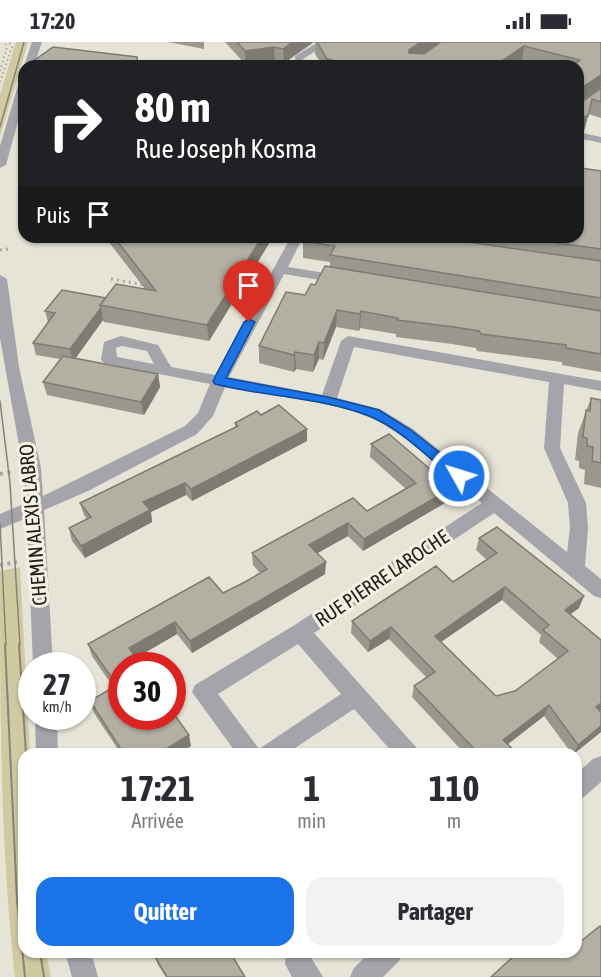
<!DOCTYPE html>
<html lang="fr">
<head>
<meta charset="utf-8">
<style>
	:root { --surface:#fff; --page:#f2f2f3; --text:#2b2b33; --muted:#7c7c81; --accent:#1a73e8 }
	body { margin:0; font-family:"Asap Condensed",sans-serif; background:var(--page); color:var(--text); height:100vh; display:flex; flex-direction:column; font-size:22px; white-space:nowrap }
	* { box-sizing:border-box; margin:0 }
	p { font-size:20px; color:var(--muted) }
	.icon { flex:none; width:33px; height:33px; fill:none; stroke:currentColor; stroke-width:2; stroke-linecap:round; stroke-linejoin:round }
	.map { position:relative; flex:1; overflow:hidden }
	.sheet { position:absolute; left:18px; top:706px; width:564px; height:210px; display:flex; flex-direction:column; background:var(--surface); border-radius:18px; box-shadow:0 2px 4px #0004 }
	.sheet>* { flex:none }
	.banner { position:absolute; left:18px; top:18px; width:566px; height:183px; border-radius:18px; box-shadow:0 2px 4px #0004; background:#202124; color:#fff; overflow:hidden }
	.speed { position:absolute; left:18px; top:610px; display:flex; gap:12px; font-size:30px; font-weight:700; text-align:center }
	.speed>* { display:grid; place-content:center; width:78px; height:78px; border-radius:50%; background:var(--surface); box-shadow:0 2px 4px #0004; line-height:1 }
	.speed small { font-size:15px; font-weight:400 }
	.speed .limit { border:9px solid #d22; background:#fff; color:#111 }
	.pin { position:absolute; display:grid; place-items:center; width:51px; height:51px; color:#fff; margin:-62px -26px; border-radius:50% 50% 50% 0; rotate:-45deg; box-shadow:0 0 6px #0007 }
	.pin .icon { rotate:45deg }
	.me { position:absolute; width:66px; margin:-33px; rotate:309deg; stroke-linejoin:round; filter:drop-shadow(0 0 4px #0008) }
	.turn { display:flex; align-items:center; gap:21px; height:126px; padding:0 18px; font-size:27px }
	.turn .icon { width:78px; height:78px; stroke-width:2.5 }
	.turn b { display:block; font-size:42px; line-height:51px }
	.then { display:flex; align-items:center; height:57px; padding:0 18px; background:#0003; gap:12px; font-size:22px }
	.eta { display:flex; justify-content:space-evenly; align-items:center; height:102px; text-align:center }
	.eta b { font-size:36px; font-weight:700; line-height:42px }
	.action { display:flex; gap:12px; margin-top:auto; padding:12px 18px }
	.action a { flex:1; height:69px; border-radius:18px; background:var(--accent); color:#fff; font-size:24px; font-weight:700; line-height:69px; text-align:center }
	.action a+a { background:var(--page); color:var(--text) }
	.status { display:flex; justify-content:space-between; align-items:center; height:42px; padding:0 30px; background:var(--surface); direction:ltr }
	.status svg { height:16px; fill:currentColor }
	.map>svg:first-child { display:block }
	.green { fill:#d1c99f }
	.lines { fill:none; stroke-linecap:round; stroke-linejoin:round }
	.path-far2 { stroke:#a8a79c; stroke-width:2; stroke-dasharray:1.5 3; stroke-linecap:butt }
	.path-far1 { stroke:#a8a79c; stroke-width:3; stroke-dasharray:2 4; stroke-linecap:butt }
	.path { stroke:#a8a79c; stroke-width:4; stroke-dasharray:3 4.5; stroke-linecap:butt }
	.minor { fill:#a5a4aa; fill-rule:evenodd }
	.tram-far1 { stroke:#85847a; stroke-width:1.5 }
	.tram { stroke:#85847a; stroke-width:2 }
	.wall { fill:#9a978c; fill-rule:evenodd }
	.shaded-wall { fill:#7d7b72 }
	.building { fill:#b3b0a3; stroke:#7d7b72; stroke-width:1.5; fill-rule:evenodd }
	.route { fill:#1a73e8; stroke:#114b97; stroke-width:1.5 }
	.labels { text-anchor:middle; stroke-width:6; stroke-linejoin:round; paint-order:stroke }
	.street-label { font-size:20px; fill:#21201b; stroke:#f4f1e3 }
</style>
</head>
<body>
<div class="status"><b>17:20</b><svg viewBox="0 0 49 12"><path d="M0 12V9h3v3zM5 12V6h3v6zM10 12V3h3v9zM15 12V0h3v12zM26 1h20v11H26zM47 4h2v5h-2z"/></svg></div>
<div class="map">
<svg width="601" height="935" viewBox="0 0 601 935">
	<rect width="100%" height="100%" fill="#e6e4d6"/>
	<path class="green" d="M16,0H28L0,94V53Z
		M20,525L30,712H24V910L46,911L51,935H15C0,801 0,664 0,529Z"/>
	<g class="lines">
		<path class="path-far2" d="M0,29L7,5L4,0
			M0,40L12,5L9,0"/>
		<path class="path-far1" d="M0,208L8,207
			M111,237L146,243"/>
		<path class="path" d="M0,432L13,430
			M0,523L17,520"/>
		<path class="minor" d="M32,0H42L34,24H24Z
			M318,0H330L303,17L306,24H296L295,14Z
			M24,37V58L6,123L0,126V104L19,40Z
			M578,90L601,95V101L578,96Z
			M291,195H303L288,225L344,234L351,238L344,242L284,232L229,335L322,353L341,299L348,294L601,339V349L564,342L560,406L586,461L588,486L585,524L601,537V556L594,554L494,471L314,591L416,705L419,712H394L354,667L286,712H237L192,650L195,643L293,584L482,461C448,434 408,392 369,375C331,359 266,353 225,345L213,374L197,392L88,449L44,468L53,624H33L27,476L0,487V472L26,461L23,426L0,296V233L7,237L19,325L41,426L43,454L185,384L198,371L210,342L104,321L101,318L104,300L121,294L158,303L171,325L215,333ZM122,304L147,309L154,322L117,315L116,306ZM354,305L549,340L544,406L568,461L570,486L567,510L413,387L380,367L337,356ZM298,602L341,652L259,707L218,652Z
			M35,675H57L58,712H36Z
			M601,714V740L584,755L576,758V732L593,717Z
			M65,910H91L98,935H72Z
			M286,910H312V917L323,935H292L285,922Z
			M370,910H403L399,919L383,935H350L354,926Z"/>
		<path class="tram-far1" d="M0,85L24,0
			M0,359L10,441L20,603
			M0,481L6,603"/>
		<path class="tram" d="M5,602L17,858L25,935
			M19,602L26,712
			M40,910L44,935"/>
	</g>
	<path class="wall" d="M168,0H204V7Z
		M225,0H314L284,21L275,19L246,23Z
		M315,0H601V45L582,59H583L601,46V76L588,72L584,89L579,90L578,96V24H545L522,18L513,24H323L315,12Z
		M601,129V330L562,323V320L477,309L476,306L452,302L396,295V292L360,286L359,289L336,285L323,318L319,317L313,330L296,327L294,330L259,321V304L315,243L330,225V220L303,216V199L305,195H578Z
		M105,195H273L209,299L104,280L103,278L75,316L158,332L160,345L144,373L47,353L43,340L60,317L36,313L33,301L48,280L45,269L145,247Z
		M591,356L601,358V446L584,442L585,428L579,426V419L575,418L578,391Z
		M261,373L307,399L192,459L186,453L151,470L152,480L85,516L72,499L69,486L87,477L84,473L80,461L235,386V381Z
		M371,402L450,458L363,509L348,494L317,511L325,532L192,611L177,592L136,616L191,704L178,712H121L94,671L90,659L113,645L92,614L88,602L223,551L260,531L253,523L252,511L367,469L406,447L370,415Z
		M479,496L579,566L570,572L601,598V668L599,669L601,670V690L574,712H572L544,674L508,702L518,712H465L412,655L414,644L426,635L389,597L368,610L351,591L352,579L453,540L487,518L476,508ZM502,558L541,593L539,600L558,617L515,649L496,654L441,600Z
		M155,915L245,935H166L158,923Z"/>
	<path class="shaded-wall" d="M293,0H314L284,21L283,7Z
		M421,0H440L408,22L409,8Z
		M524,4L522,18L513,24H494Z
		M274,5L275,19L246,23L245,9Z
		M601,33V45L578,62L580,47Z
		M588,74L584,89L579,90L578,96V83L579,75Z
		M262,195H273L209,299L207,283Z
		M101,266L103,278L73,320L70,307Z
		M337,268L336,285L323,318L324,301Z
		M361,269L360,286L359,289L360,272Z
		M319,300V317L313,330L314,313Z
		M295,310L296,327L294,330V313Z
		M158,332L160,345L144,373L141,360Z
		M307,387V399L192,459L191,447Z
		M185,441L186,453L151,470L152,480L85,516L81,504L143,460Z
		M452,446L450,458L363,509L364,497Z
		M348,481V494L309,516V503Z
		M326,520L325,532L192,611L190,599Z
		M505,545L502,558L432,606L435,594Z
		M584,554L579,566L560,580L565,568Z
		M175,580L177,592L132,618L129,606Z
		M391,585L389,597L368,610L370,599Z
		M601,661V668L590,677L596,665Z
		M549,663L544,674L499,709L503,698Z
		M601,684V690L573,712L578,703Z
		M189,693L191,704L178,712H164L163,709Z"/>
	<path class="building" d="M237,0H293L283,7L274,5L245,9Z
		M317,0H421L409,8V11L424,12L441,0H601V33L580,47V59H583L601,46V60L592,57L588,74L579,75L581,83L578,89V24H572L580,18L524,4L494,24H357L327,17Z
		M53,5L137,15L138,24H39L29,22Z
		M581,126L601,129V207L515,195H578V128Z
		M114,195H262L207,283L100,263L116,242L156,249Z
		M305,195H432L601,219V256L330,213L335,204L303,199Z
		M325,224L601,269V312L566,306V303L481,292L479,289L454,285L397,278L398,276L361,269L360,272L337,268L324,301L319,300L314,313L295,310L294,313L259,304L286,250L305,253L311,242L315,243Z
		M62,248L106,256L100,263L101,266L70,307L33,301L55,271L45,269Z
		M63,314L158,332L141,360L43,340Z
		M591,356L601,358V421L592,419L593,405L587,404V396L583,395L586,368L590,369Z
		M279,363L307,387L191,447L185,441L143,460L150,468L81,504L69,486L91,475L80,461L238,384L235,381L257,369L261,373Z
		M389,392L452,446L364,497L348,481L309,503L326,520L190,599L175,580L129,606L142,624H122V675H172V669L189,693L163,709L165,712H124L90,659L117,643L88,602L209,535L223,551L245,540L267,527L252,511L353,456L367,469L416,441L371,402Z
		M497,485L584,554L565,568L601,598V661L596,665L601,670V684L578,703L549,663L503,698L518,712H479L414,644L435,630L391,585L370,599L352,579L436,524L453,540L497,511L479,496ZM505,545L549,583L543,588L568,609L515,649L496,654L435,594Z
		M600,884L601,885V935H491L518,910H535L539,915L544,910H576V903Z
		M161,910H230L245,935H167L155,915Z"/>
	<path class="route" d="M249,277L255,280L226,336L328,355L379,368L411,388L464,430V437H454C429,416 400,386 369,374C320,355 265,355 215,342L213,339L244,280Z"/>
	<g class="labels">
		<g class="street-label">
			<text transform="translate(33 483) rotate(-95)" y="7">CHEMIN ALEXIS LABRO</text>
			<text transform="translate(382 536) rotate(-34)" y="7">RUE PIERRE LAROCHE</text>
		</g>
	</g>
</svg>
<div class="speed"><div>27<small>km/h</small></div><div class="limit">30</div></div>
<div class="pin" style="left:249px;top:280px;background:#d93025"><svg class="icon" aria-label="arrive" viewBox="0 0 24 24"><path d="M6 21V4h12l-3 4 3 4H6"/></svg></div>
<svg class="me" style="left:459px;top:434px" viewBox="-20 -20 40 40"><circle r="17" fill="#1a73e8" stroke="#fff" stroke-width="3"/><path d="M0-11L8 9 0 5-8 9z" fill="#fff"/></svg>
<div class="banner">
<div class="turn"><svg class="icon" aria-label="right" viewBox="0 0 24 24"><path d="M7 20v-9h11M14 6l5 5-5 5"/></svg><div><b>80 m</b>Rue Joseph Kosma</div></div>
<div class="then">Puis<svg class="icon" aria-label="arrive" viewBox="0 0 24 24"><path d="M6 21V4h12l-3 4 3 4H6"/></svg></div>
</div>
<section class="sheet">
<div class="eta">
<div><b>17:21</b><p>Arrivée</p></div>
<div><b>1</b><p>min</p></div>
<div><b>110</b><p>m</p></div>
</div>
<div class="action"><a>Quitter</a><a>Partager</a></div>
</section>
</div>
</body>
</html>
